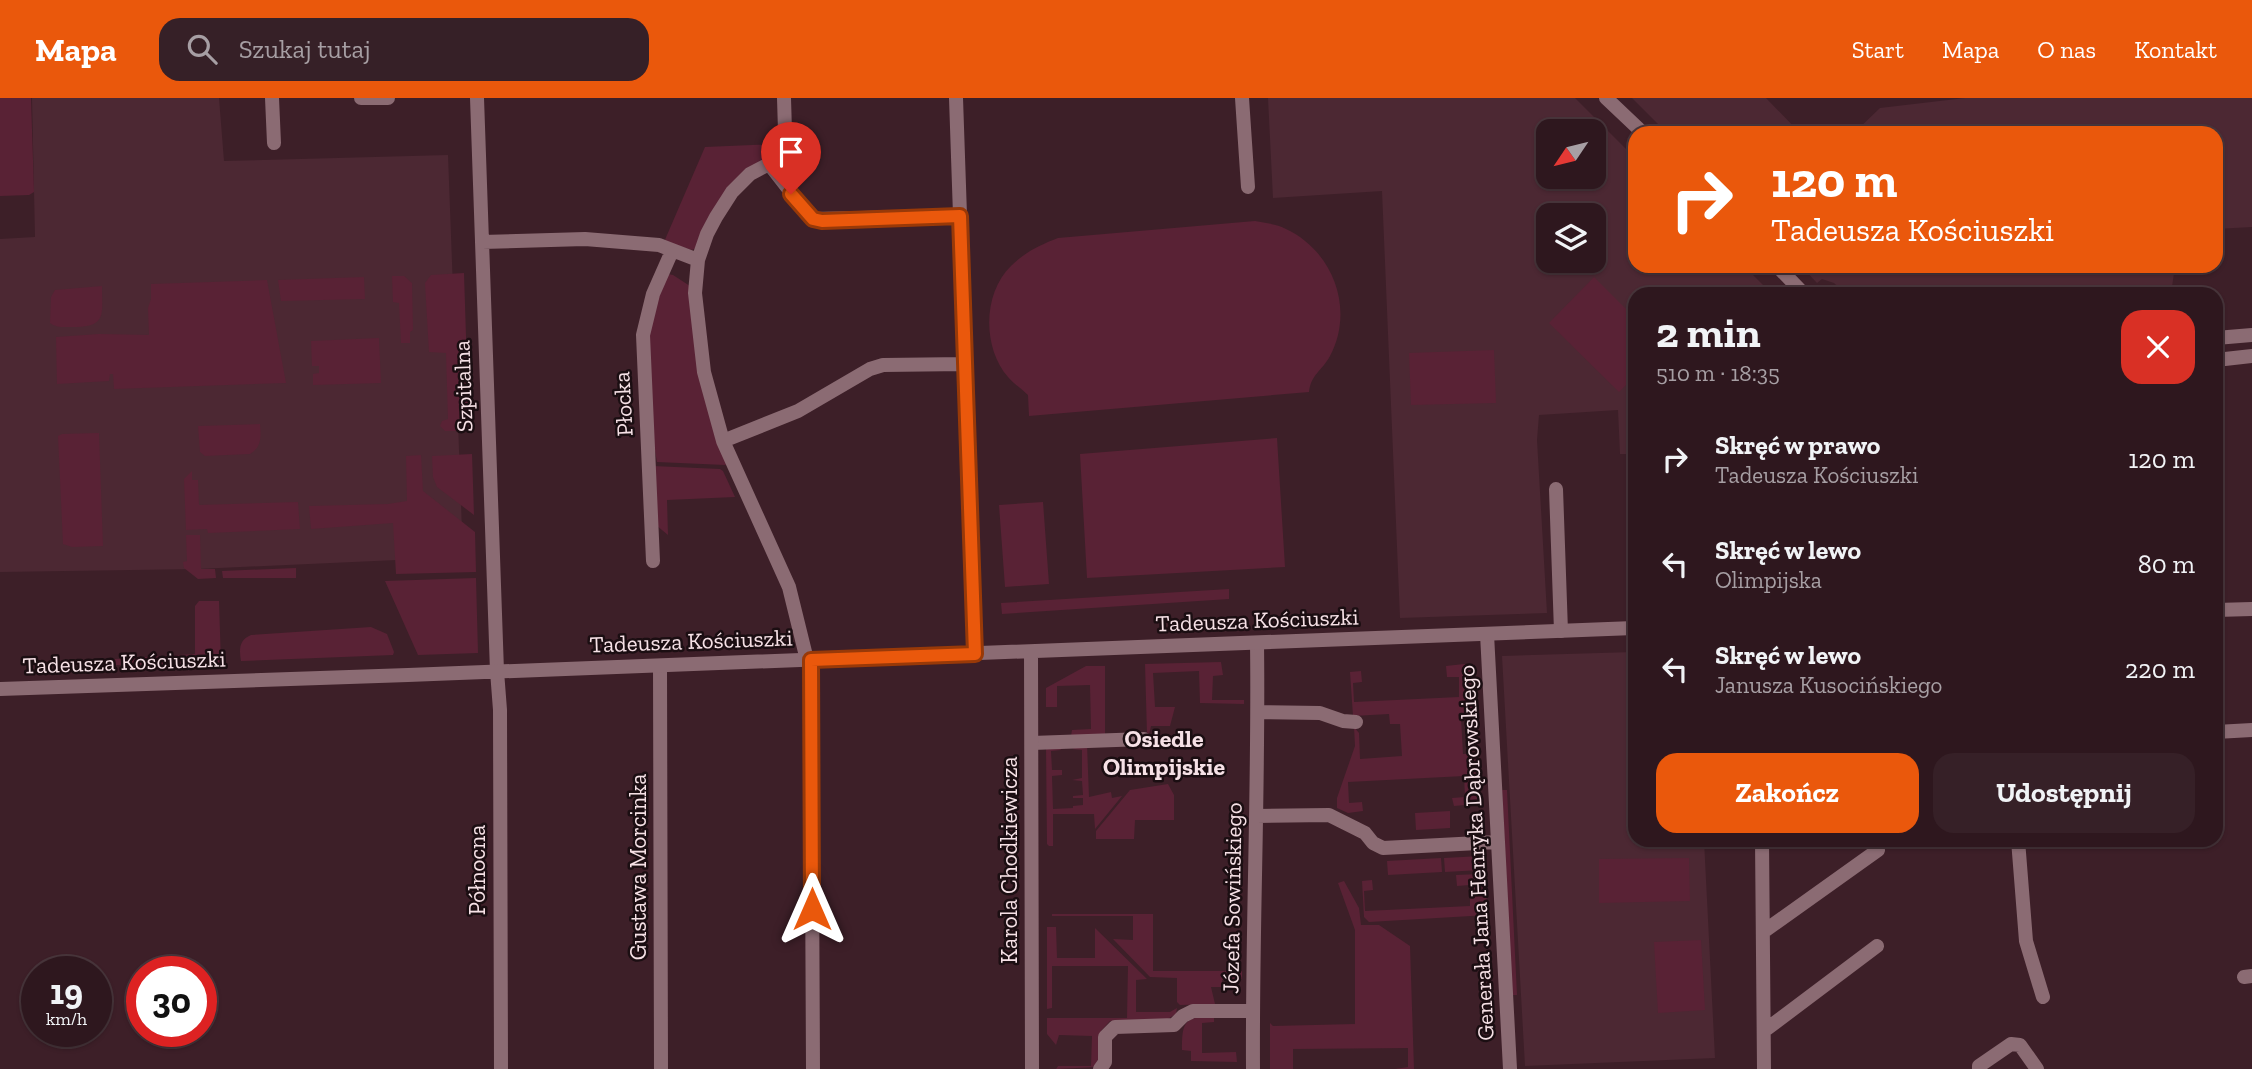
<!DOCTYPE html>
<html lang="pl">
<head>
<meta charset="utf-8">
<style>
	:root { --surface:#2e171e; --page:#362027; --text:#f1f3f6; --muted:#a79fa4; --line:#49363c; --accent:#ea580c }
	body { margin:0; font-family:"Zilla Slab",serif; background:var(--page); color:var(--text); height:100vh; display:flex; flex-direction:column; font-size:26px; white-space:nowrap }
	* { box-sizing:border-box; margin:0 }
	p { font-size:23px; color:var(--muted) }
	.icon { flex:none; width:38px; height:38px; fill:none; stroke:currentColor; stroke-width:2; stroke-linecap:round; stroke-linejoin:round }
	.map { position:relative; flex:1; overflow:hidden }
	.sheet { position:absolute; left:1628px; top:189px; width:595px; height:560px; display:flex; flex-direction:column; background:var(--surface); border-radius:21px; box-shadow:0 2px 5px #0004,0 0 0 2px var(--line) }
	.sheet>* { flex:none }
	.hud { position:absolute; left:1628px; top:28px; width:595px; height:147px; border-radius:21px; box-shadow:0 2px 5px #0004,0 0 0 2px var(--line); background:#ea580c; color:#fff; overflow:hidden }
	.needle { width:46px; rotate:235deg }
	.buttons { position:absolute; left:1536px; top:21px; display:grid; gap:14px }
	.buttons a { display:grid; place-items:center; width:70px; height:70px; border-radius:14px; background:var(--surface); box-shadow:0 2px 5px #0004,0 0 0 2px var(--line); font-size:35px }
	.speed { position:absolute; left:21px; top:858px; display:flex; gap:14px; font-size:35px; font-weight:700; text-align:center }
	.speed>* { display:grid; place-content:center; width:91px; height:91px; border-radius:50%; background:var(--surface); box-shadow:0 2px 5px #0004,0 0 0 2px var(--line); line-height:1 }
	.speed small { font-size:18px; font-weight:400 }
	.speed .limit { border:10px solid #d22; background:#fff; color:#111 }
	.pin { position:absolute; display:grid; place-items:center; width:60px; height:60px; color:#fff; margin:-72px -30px; border-radius:50% 50% 50% 0; rotate:-45deg; box-shadow:0 0 7px #0007 }
	.pin .icon { rotate:45deg }
	.me { position:absolute; width:77px; margin:-38px; rotate:0deg; stroke-linejoin:round; filter:drop-shadow(0 0 5px #0008) }
	.turn { display:flex; align-items:center; gap:24px; height:147px; padding:0 28px; font-size:32px }
	.turn .icon { width:91px; height:91px; stroke-width:2.5 }
	.turn b { display:block; font-size:49px; line-height:60px }
	.round { display:grid; place-items:center; flex:none; width:74px; height:74px; border-radius:21px; background:var(--page) }
	.summary { display:flex; align-items:center; justify-content:space-between; height:119px; padding:0 28px }
	h1 { font-size:42px; font-weight:700; line-height:52px }
	.button { display:flex; gap:14px; margin-top:auto; padding:14px 28px }
	.button a { flex:1; height:80px; border-radius:21px; background:var(--accent); color:#fff; font-size:28px; font-weight:700; line-height:80px; text-align:center }
	.button a+a { background:var(--page); color:var(--text) }
	ul { padding:0; list-style:none }
	li { display:flex; align-items:center; gap:21px; height:105px; padding:0 28px }
	li div { flex:1 }
	li b { display:block; font-size:26px }
	li em { font-style:normal }
	header { display:flex; align-items:center; gap:42px; box-sizing:border-box; height:98px; padding:0 35px; background:var(--accent); color:#fff }
	header strong { font-size:33px }
	nav { display:flex; gap:38px; margin-inline-start:auto; font-size:24px }
	.search { width:490px; height:63px; background:var(--page); display:flex; align-items:center; gap:18px; box-sizing:border-box; padding:0 24px; border-radius:21px; color:var(--muted); font-size:26px }
	.map>svg:first-child { display:block }
	.built { fill:#4c2833; fill-rule:evenodd }
	.green { fill:#592235 }
	.lines { fill:none; stroke-linecap:round; stroke-linejoin:round }
	.minor { stroke:#8b6b73; stroke-width:14 }
	.tertiary { stroke:#8b6b73; stroke-width:14 }
	.route-casing { stroke:#983908; stroke-width:18 }
	.route { stroke:#ea580c; stroke-width:12 }
	.labels { text-anchor:middle; stroke-width:5; stroke-linejoin:round; paint-order:stroke }
	.street-label { font-size:23px; fill:#f6e1e6; stroke:#1b0e12 }
	.neighbourhood-label { font-size:24px; font-weight:bold; fill:#f6e1e6; stroke:#1b0e12 }
</style>
</head>
<body>
<header>
<strong>Mapa</strong>
<div class="search"><svg class="icon" aria-label="search" viewBox="0 0 24 24"><circle cx="10" cy="10" r="6"/><path d="M15 15l6 6"/></svg>Szukaj tutaj</div>
<nav><a>Start</a><a>Mapa</a><a>O nas</a><a>Kontakt</a></nav>
</header>
<div class="map">
<svg width="2252" height="971" viewBox="0 0 2252 971">
	<rect width="100%" height="100%" fill="#3d1f28"/>
	<path class="built" d="M32,0H219L224,63L448,57L463,459L198,471L0,474V141L35,139Z
		M1268,0H1575L1634,59V168H1744L1772,196H1634V356H1620L1618,312L1539,317L1537,342L1547,515L1400,520L1382,93L1273,100ZM1549,33H1594V79H1549ZM1549,117H1594V163H1549Z
		M1632,0H1766L1800,35H1667Z
		M1965,0H2252V129L2216,131V35H1854L1880,10Z
		M1801,168H2175L2171,196H1846L1834,185L1822,181L1817,185Z
		M1634,554V742H1704L1715,960L1525,968L1502,558Z"/>
	<path class="green" d="M0,0H31L34,94L29,97L0,98Z
		M777,46L696,150L692,152L664,144L705,49Z
		M1255,123C1265,125 1277,126 1286,131C1333,153 1355,211 1330,258C1322,273 1311,276 1309,294L1029,318L1028,297C1022,291 1014,286 1008,279C982,249 983,195 1011,168C1025,154 1040,147 1058,140Z
		M464,175L469,333H445L440,328L442,323L448,321L446,255L429,254L425,185L431,177Z
		M668,176L673,177L690,188L727,366L725,367L657,364L655,353H652L649,224Z
		M392,178H404L412,185L413,232L410,234V245H401L399,205L393,204Z
		M364,179L365,201L281,203L278,182Z
		M1594,179L1634,219V279L1619,294L1549,225Z
		M267,182L286,285L114,291L113,276H110L109,283L57,286L56,239L99,236L149,237L148,210L151,201V186Z
		M102,188C102,218 107,229 72,229C63,229 57,230 50,225L51,199L55,192Z
		M379,240L381,285L313,287V276L319,275V268H312L311,243Z
		M1494,252L1496,305L1411,307L1409,255Z
		M260,326C261,338 262,349 250,356L205,358L200,354L198,328Z
		M99,335L103,448L72,449L63,446L58,338L62,336Z
		M1277,340L1285,469L1087,480L1080,356Z
		M472,356L474,417L437,389L433,379L432,358Z
		M421,357L423,393L475,434L476,474L396,476L393,425L311,431L309,408L388,406L407,403L406,358Z
		M653,368L720,371L723,373L735,399L667,402L668,437L656,427Z
		M192,373V382H198L199,407L298,404L300,431L208,435L207,431L186,432L184,381Z
		M1043,404L1049,486L1005,489L999,407Z
		M186,437H200L201,471H215L216,480L198,481L184,470L183,464L187,463Z
		M296,470V480H223L222,473Z
		M476,480L478,555L418,557L385,483Z
		M1229,491V501L1002,516L1001,505Z
		M199,503H219L221,565L67,568V564L195,556V508Z
		M371,529L387,536L394,554L393,557L241,563C239,551 239,542 251,537Z
		M1221,564L1223,577L1213,578L1212,602H1244V606L1200,605L1199,573L1153,575L1155,609H1175L1170,628H1151L1149,637L1071,638L1072,632L1091,631L1090,587L1057,588V609H1046V590L1086,568H1105V636H1147L1145,566Z
		M1464,566H1474L1477,624L1471,619L1461,620L1463,656H1477L1479,703L1476,706L1454,708L1452,700L1465,699L1464,678L1348,684L1349,705L1362,704L1363,713L1348,715L1337,710V700L1355,648L1354,629L1359,635L1360,661L1402,658L1400,626H1390L1389,616L1353,618L1350,574L1361,573L1362,584L1353,585L1354,604L1459,599V579H1447L1446,568Z
		M1087,646L1089,699L1111,694L1112,700L1122,698L1095,731L1094,716H1053V748H1049L1047,746L1046,648L1060,650L1061,652L1051,653L1052,672H1062V677L1052,678L1053,711L1073,710V708L1083,707V700H1073V698L1083,697L1082,683L1072,682L1082,680V652L1072,651Z
		M1168,686L1174,697V722H1135L1134,741H1096V733L1130,692Z
		M1502,692H1507L1517,897H1512Z
		M1450,713V730L1416,732L1415,715Z
		M1480,748L1483,749L1484,766L1481,772L1445,774L1444,760L1481,758Z
		M1441,760L1442,774L1388,777L1387,763Z
		M1689,760L1690,803L1599,805V761Z
		M1480,776L1485,781L1488,817L1369,824L1364,819L1362,783L1372,782L1373,792L1364,793L1365,813L1470,808V787L1457,788L1456,777Z
		M1344,783L1359,810L1361,827H1379L1410,848L1414,971H1395L1408,969V950L1293,951V971H1270V925L1273,928L1355,926V832L1338,785Z
		M1052,816H1153V873H1242V881L1222,882V889H1211L1215,906L1180,907L1177,904V880L1150,879L1113,841L1133,842V818H1052Z
		M1047,829H1056L1057,860H1095V830L1147,881L1136,882V914H1170L1177,910L1176,916L1166,922L1110,923L1101,933L1100,961L1097,969L1056,971L1058,968H1091L1092,938L1059,937L1056,947L1047,936V920H1127L1128,868H1052V910L1047,911Z
		M1701,842L1705,912L1658,915L1654,844Z
		M1214,917V924L1202,925V955L1236,954L1237,964L1191,963V953L1182,952C1182,922 1185,920 1214,917Z"/>
	<g class="lines">
		<path class="minor" d="M272,0L274,45
			M361,0H388
			M477,0L497,573
			M784,0L785,33L783,47L769,66L750,76L732,94L716,119L707,136L698,162L695,195L704,274L723,343L789,489L807,562
			M956,0L975,556
			M1242,0L1248,89
			M769,66L812,121L960,118
			M482,144L585,141L659,147L698,162
			M723,343L798,313L870,271L883,267L965,266
			M1556,391L1561,533
			M653,463L643,237L653,196L672,153
			M1487,536L1510,971
			M811,562L813,971
			M660,568L661,971
			M1258,614L1320,615L1343,623L1356,624
			M2216,634L2252,632
			M1032,645L1144,641
			M1257,718L1329,717L1365,735L1373,745L1383,750L1497,744
			M1762,742L1764,971
			M2018,742L2026,843L2043,899
			M1763,834L1878,752
			M2244,879L2252,878
			M1764,933L1877,848
			M1100,971L1105,964V939L1115,929L1174,927L1183,918L1193,913H1253
			M1253,971C1252,829 1259,687 1257,545
			M1979,971V968L2011,946L2020,947L2037,971"/>
		<path class="tertiary" d="M1606,0L1643,35
			M1777,168L1804,196
			M2216,240L2252,237
			M2216,262L2252,258
			M2216,512L2252,511
			M1031,554L1032,971
			M497,573L500,612L501,971
			M0,591L408,577L1634,530"/>
	</g>
	<g class="lines">
		<g class="route-casing">
			<path id="route" d="M791,96L813,121L822,123L960,118L975,556L811,562L812,811"/>
		</g>
		<use href="#route" class="route"/>
	</g>
	<g class="labels">
		<g class="street-label">
			<text transform="translate(463 288) rotate(-92)" y="8">Szpitalna</text>
			<text transform="translate(623 306) rotate(-93)" y="8">Płocka</text>
			<text transform="translate(1257 522) rotate(-2)" y="8">Tadeusza Kościuszki</text>
			<text transform="translate(691 543) rotate(-2)" y="8">Tadeusza Kościuszki</text>
			<text transform="translate(124 564) rotate(-2)" y="8">Tadeusza Kościuszki</text>
			<text transform="translate(1476 755) rotate(-93)" y="8">Generała Jana Henryka Dąbrowskiego</text>
			<text transform="translate(1009 762) rotate(-90)" y="8">Karola Chodkiewicza</text>
			<text transform="translate(638 769) rotate(-90)" y="8">Gustawa Morcinka</text>
			<text transform="translate(477 772) rotate(-90)" y="8">Północna</text>
			<text transform="translate(1232 800) rotate(-89)" y="8">Józefa Sowińskiego</text>
		</g>
		<g class="neighbourhood-label">
			<text x="1164" y="649">Osiedle<tspan x="1164" dy="28">Olimpijskie</tspan></text>
		</g>
	</g>
</svg>
<div class="buttons">
<a><svg class="needle" viewBox="-14 -14 28 28"><path d="M0-13l5 13h-10z" fill="#e53935"/><path d="M0 13l5-13h-10z" fill="#a79fa4"/></svg></a>
<a><svg class="icon" aria-label="layers" viewBox="0 0 24 24"><path d="M12 4l9 5-9 5-9-5zM3 14l9 5 9-5"/></svg></a>
</div>
<div class="speed"><div>19<small>km/h</small></div><div class="limit">30</div></div>
<div class="pin" style="left:791px;top:96px;background:#d93025"><svg class="icon" aria-label="arrive" viewBox="0 0 24 24"><path d="M6 21V4h12l-3 4 3 4H6"/></svg></div>
<svg class="me" style="left:812px;top:811px" viewBox="-20 -20 40 40"><path d="M0-17L14 15 0 8-14 15z" fill="#ea580c" stroke="#fff" stroke-width="4"/></svg>
<div class="hud">
<div class="turn"><svg class="icon" aria-label="right" viewBox="0 0 24 24"><path d="M7 20v-9h11M14 6l5 5-5 5"/></svg><div><b>120 m</b>Tadeusza Kościuszki</div></div>
</div>
<section class="sheet">
<div class="summary"><div><h1>2 min</h1><p>510 m · 18:35</p></div><a class="round" style="background:#d93025;color:#fff"><svg class="icon" aria-label="close" viewBox="0 0 24 24"><path d="M6 6l12 12M18 6L6 18"/></svg></a></div>
<ul>
<li><svg class="icon" aria-label="right" viewBox="0 0 24 24"><path d="M7 20v-9h11M14 6l5 5-5 5"/></svg><div><b>Skręć w prawo</b><p>Tadeusza Kościuszki</p></div><em>120 m</em></li>
<li><svg class="icon" aria-label="left" viewBox="0 0 24 24"><path d="M17 20v-9H6M10 6l-5 5 5 5"/></svg><div><b>Skręć w lewo</b><p>Olimpijska</p></div><em>80 m</em></li>
<li><svg class="icon" aria-label="left" viewBox="0 0 24 24"><path d="M17 20v-9H6M10 6l-5 5 5 5"/></svg><div><b>Skręć w lewo</b><p>Janusza Kusocińskiego</p></div><em>220 m</em></li>
</ul>
<div class="button"><a>Zakończ</a><a>Udostępnij</a></div>
</section>
</div>
</body>
</html>
